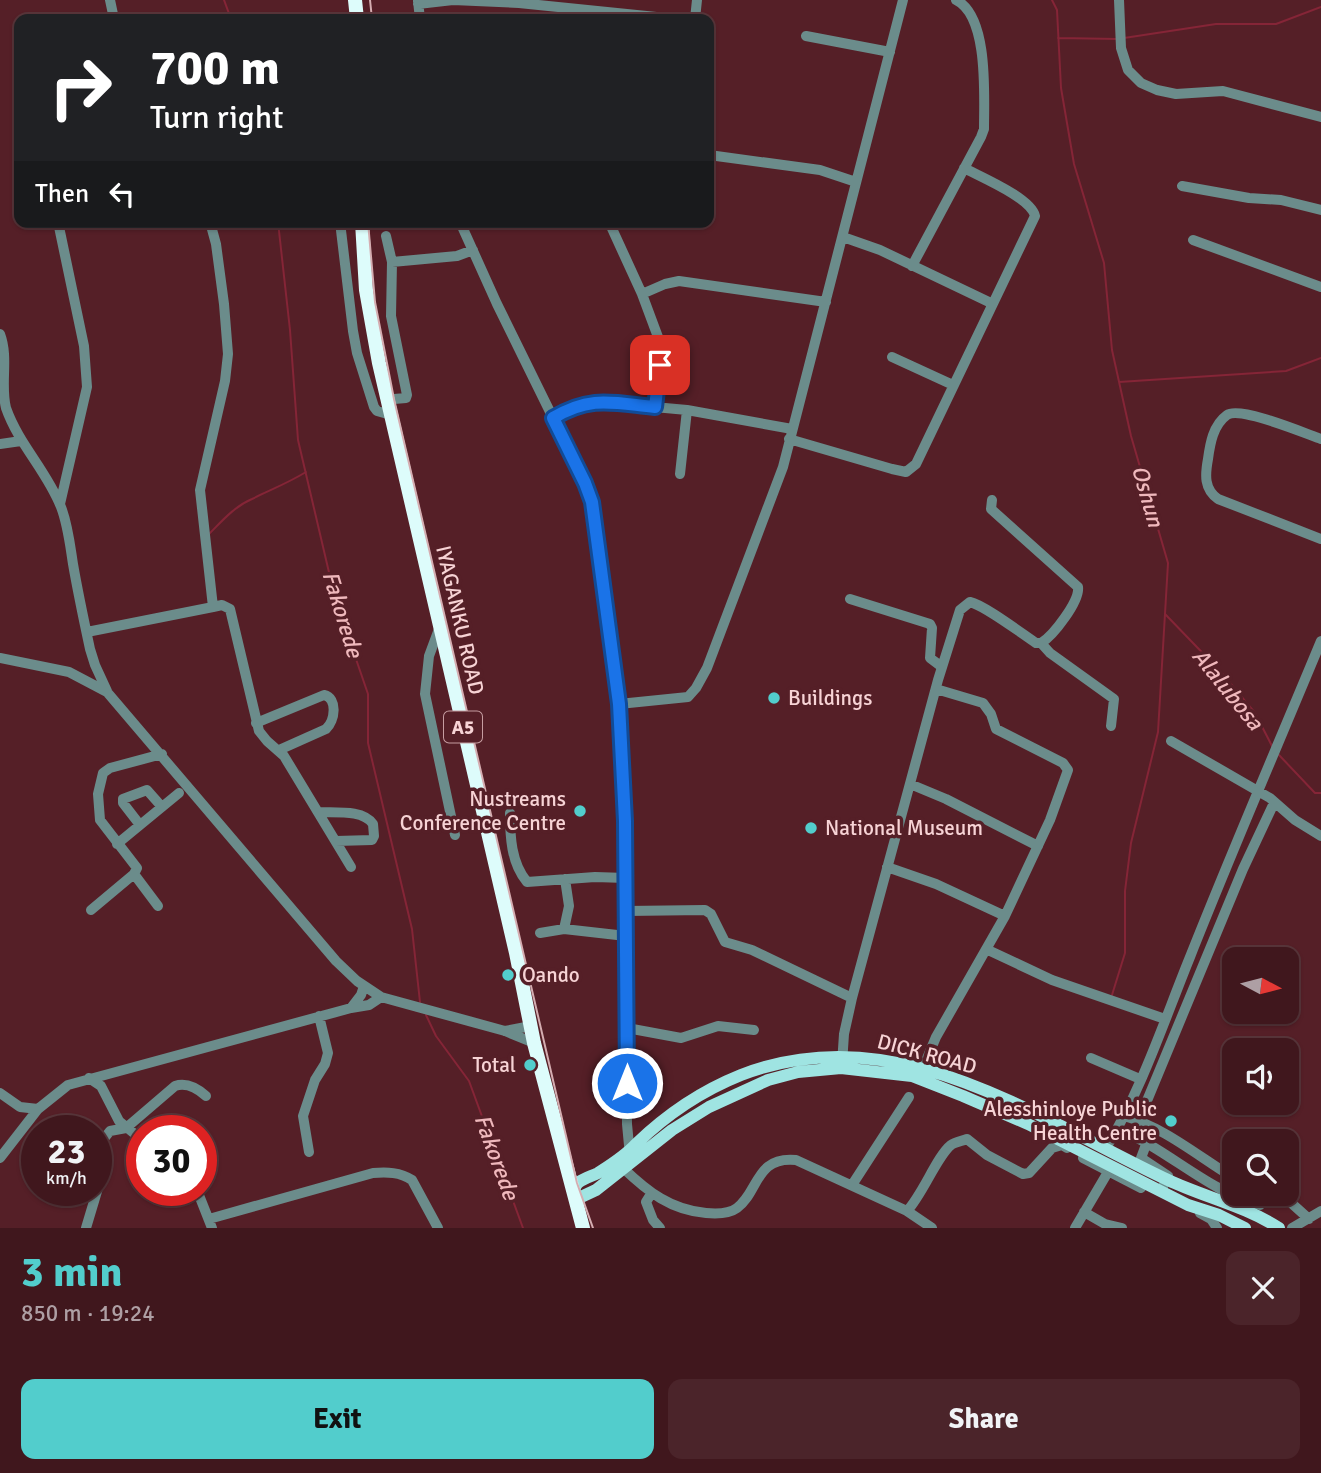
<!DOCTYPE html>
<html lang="en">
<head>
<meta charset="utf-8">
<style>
	:root { --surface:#40171d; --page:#4b242a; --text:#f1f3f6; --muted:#ae9fa4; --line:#59363b; --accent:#52cdcc }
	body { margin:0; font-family:Signika,sans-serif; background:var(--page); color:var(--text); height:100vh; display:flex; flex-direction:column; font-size:26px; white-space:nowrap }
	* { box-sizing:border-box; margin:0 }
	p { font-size:23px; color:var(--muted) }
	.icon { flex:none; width:38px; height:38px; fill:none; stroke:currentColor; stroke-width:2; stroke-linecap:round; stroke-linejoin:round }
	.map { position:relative; height:1228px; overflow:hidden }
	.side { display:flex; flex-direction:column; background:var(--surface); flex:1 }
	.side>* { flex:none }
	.banner { position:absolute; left:14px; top:14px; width:700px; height:214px; border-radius:14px; box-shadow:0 2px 5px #0004,0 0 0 2px var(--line); background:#202124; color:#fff; overflow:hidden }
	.needle { width:46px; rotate:97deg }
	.tools { position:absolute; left:1222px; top:947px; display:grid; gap:14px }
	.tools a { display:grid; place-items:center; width:77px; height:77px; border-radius:14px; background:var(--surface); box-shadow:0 2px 5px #0004,0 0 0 2px var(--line); font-size:35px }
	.speed { position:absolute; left:21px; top:1115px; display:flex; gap:14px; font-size:35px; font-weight:700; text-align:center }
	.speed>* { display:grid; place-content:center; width:91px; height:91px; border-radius:50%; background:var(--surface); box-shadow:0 2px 5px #0004,0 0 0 2px var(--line); line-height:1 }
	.speed small { font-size:18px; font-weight:400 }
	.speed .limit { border:10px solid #d22; background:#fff; color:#111 }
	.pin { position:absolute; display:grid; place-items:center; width:60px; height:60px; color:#fff; margin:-30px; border-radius:14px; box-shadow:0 4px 10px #0006 }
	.me { position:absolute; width:77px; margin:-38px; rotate:0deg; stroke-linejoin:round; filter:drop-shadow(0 0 5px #0008) }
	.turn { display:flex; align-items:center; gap:24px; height:147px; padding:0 21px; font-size:32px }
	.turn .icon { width:91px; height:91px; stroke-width:2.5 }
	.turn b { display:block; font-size:49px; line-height:60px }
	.then { display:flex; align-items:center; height:66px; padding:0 21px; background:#0003; gap:14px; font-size:26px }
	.round { display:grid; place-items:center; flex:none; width:74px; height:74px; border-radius:14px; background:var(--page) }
	.head { display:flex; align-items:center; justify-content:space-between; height:119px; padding:0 21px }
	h1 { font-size:42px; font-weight:800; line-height:52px; color:var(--accent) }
	.action { display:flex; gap:14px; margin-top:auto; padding:14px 21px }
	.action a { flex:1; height:80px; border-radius:14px; background:var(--accent); color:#111; font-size:28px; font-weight:800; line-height:80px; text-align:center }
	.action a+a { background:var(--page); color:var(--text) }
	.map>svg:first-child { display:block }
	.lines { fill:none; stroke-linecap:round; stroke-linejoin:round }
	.stream { stroke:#852537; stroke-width:2 }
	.minor { stroke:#6b8c8b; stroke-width:10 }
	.major { stroke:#9fe4e2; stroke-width:12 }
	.highway { stroke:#ddfcfb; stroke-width:14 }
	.rail { stroke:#d5adb1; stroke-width:2 }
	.route-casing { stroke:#114b97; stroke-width:18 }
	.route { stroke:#1a73e8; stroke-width:12 }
	.poi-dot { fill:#52cdcc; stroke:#551f27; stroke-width:2.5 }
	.labels { text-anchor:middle; stroke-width:7; stroke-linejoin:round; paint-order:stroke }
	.shield { fill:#551f27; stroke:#c69da1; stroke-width:2 }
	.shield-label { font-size:19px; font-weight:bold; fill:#f7d3d5 }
	.street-label { font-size:21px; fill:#f7d3d5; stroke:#551f27 }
	.poi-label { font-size:21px; fill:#f7d3d5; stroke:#551f27; text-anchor:start }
	.water-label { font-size:23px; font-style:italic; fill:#efb8bc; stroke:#551f27 }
</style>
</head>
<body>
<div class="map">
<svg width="1321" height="1228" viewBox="0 0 1321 1228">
	<rect width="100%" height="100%" fill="#551f27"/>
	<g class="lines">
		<path class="stream" d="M224,0L231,19
			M1052,0L1057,10L1061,88L1074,164L1104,263L1112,350L1131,436L1168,563L1158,732L1131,843L1125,891V953L1112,995
			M1058,38L1118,39
			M1124,38L1216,24H1276L1321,7
			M278,222L290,330L298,440L335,598L368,694V743L412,929L420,1002
			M1119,382L1286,371L1321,358
			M209,534C222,521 235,506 252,499C270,490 288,483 306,472
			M1165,614L1220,671L1255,713L1273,748
			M1279,755L1315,793H1321
			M426,1015L436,1036L469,1081L523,1228"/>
		<path class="minor" d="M110,0L114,19
			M1119,0L1121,48L1128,70L1141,83L1157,90L1176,94L1223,91L1321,117
			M418,1L420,19
			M418,4L453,0L519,3L676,19
			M695,19L697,0
			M806,36L890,52
			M709,155L820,170L856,182
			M1182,186L1249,198L1281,200L1321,210
			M58,222L84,346L87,387L60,504
			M210,222L216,244L224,304L228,354L225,381L200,490L213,607
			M340,222L353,331L357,353L374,407L377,411L391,415
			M460,222L497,304L585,483L595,518L619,704L624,794L627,1124L630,1156
			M609,222L642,294L658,337L660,365L655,407
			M386,236L392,262L391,316L407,395L406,398L394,399L388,404
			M843,237L880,250L991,303
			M1193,240L1321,287
			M392,262L457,256L473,250
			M912,266L981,137L984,129C984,96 989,16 956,0
			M642,294L665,284L679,281L826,302
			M0,334C9,358 0,384 6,408C19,445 47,471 61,507C68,525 70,545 73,564C78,593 84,621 90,649L95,665L107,691
			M892,357L953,385
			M553,418L579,404L600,402L687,410L792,429
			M789,439L892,469L906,472L916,464L1035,216C1031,198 981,177 964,168
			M1321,439C1304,433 1240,406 1227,415C1213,425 1210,444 1208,459C1205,475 1204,489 1218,499L1321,539
			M0,444L21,441
			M680,474L687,410
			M992,500L991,509L1078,587C1080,601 1053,636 1041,643
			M850,599L930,624L932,628L930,658L942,667
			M439,629L429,656L425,694L455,835
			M87,632L213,607L222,605L230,609L259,731L267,741L284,756L351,867
			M0,658L69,672L107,692L336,961L357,981L381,997L505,1031L534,1043
			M619,704L688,697L696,688L707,668L783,467L903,0
			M256,723L324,695C338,698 335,721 326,729L279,750
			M1171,741L1270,798L1295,820L1321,836
			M910,784L946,799L1038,846
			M318,812C334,813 363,809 373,824L374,836L372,840L336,841
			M510,813C510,836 511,863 527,882L595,877L626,878
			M140,825L123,803V799L147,790L162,807
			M117,844L179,793
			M887,867L936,884L1005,916
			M134,874L158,906
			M91,910L134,874L137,868L100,820L98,794L103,773L110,768L162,754
			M626,911L705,910L711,914L725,942L752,950L852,998
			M564,929L569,906L565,879
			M540,933L564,929L626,936
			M988,950L1052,980L1165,1019
			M351,1008L361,995L364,986
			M627,1028L681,1038L718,1026L754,1030
			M505,1031L531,1026
			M1091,1058L1140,1079
			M842,1064L844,1034L852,998L938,680L960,610L970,602C984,605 1021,633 1036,643H1041L1050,653L1114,699L1111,726
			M923,1068L936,1037L1005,916L1050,820L1068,770L1063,763L996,729L991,714L983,703L936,689
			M89,1078L101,1086L119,1121L142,1140
			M0,1093L20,1107L38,1109
			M1124,1116C1164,1127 1199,1157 1234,1178
			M1139,1120L1243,869L1274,803
			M1118,1129C1168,1149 1207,1191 1260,1205L1268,1194
			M1147,1142L1141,1158L1168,1176L1161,1191
			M1106,1148C1142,1089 1164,1021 1190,957C1232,851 1277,747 1321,641
			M309,1152L303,1116L315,1080L325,1064L328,1053L319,1016
			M0,1158L38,1109L68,1085L351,1008L369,1005L381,997
			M1083,1158L1141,1188
			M623,1168C648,1192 671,1210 706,1213C717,1214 729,1214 737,1208C759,1192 755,1156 796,1160L907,1211L932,1228
			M852,1185L909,1097
			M197,1190L212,1228
			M651,1194L646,1202L653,1220L660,1228
			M1269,1194L1289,1201L1309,1219
			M907,1211C923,1194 937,1156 951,1145C955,1142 962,1141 967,1139L987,1155L1023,1174L1029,1173L1052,1148L1062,1145L1067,1148
			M1084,1212L1105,1224L1122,1228
			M1200,1213L1211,1219L1217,1228
			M209,1219L373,1173C387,1172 400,1172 412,1180L438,1228
			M86,1228L107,1158L99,1145L110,1131L126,1128L175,1086C187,1082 197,1088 206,1096
			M1075,1228L1108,1172
			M1292,1228L1321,1211"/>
		<path class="major" d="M574,1191C575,1187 576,1184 579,1182C585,1178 592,1176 598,1173C612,1164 625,1156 636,1144C667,1114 701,1091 741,1075C896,1015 1034,1117 1168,1180C1204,1197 1245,1206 1279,1228
			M577,1203L581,1197L596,1190L672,1130L709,1107L768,1080L798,1072L841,1068L912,1076L963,1096L1028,1124L1188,1205L1219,1215L1245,1228"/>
		<path class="highway" d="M355,0L357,19
			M362,222L366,290L379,363L516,953L534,1043L583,1228"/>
		<path class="rail" d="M370,0L372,19
			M368,222L375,302L394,399L577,1183L593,1228"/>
	</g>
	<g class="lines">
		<g class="route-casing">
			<path id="route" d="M627,1083L625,821L619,704L592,502L585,483L553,418C591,395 613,403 655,407L660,365"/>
		</g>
		<use href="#route" class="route"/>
	</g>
	<g class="poi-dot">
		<circle cx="774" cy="698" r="7"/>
		<circle cx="580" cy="811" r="7"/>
		<circle cx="811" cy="828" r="7"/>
		<circle cx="508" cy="975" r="7"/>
		<circle cx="530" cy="1065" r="7"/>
		<circle cx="1171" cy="1121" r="7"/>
	</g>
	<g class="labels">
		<rect class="shield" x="444" y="711.5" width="38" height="31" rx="5"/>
		<g class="shield-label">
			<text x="463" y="734">A5</text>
		</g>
		<g class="street-label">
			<text transform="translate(460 620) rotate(77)" y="7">IYAGANKU ROAD</text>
			<text transform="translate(927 1054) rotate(15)" y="7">DICK ROAD</text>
		</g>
		<g class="poi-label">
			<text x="788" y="705">Buildings</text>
			<text x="566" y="806" text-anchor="end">Nustreams<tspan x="566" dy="24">Conference Centre</tspan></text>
			<text x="825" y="835">National Museum</text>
			<text x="522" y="982">Oando</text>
			<text x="516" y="1072" text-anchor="end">Total</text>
			<text x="1157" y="1116" text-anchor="end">Alesshinloye Public<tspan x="1157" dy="24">Health Centre</tspan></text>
		</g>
		<g class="water-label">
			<text transform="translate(1148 496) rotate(74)" y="8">Oshun</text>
			<text transform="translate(343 614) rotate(73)" y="8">Fakorede</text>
			<text transform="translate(1228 689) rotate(51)" y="8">Alalubosa</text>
			<text transform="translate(497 1157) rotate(70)" y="8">Fakorede</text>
		</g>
	</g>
</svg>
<div class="tools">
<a><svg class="needle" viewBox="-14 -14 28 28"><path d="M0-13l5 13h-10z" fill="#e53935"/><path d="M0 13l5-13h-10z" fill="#ae9fa4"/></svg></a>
<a><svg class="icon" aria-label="sound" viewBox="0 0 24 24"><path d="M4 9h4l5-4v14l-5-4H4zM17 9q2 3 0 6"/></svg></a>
<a><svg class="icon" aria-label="search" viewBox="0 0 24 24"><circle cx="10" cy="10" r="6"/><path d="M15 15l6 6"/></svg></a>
</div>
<div class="speed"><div>23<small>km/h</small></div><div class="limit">30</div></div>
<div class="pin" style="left:660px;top:365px;background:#d93025"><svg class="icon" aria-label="arrive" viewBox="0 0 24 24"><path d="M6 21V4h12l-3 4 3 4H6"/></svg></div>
<svg class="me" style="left:627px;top:1083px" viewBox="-20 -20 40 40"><circle r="17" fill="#1a73e8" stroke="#fff" stroke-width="3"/><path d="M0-11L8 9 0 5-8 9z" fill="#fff"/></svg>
<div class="banner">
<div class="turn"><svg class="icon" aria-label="right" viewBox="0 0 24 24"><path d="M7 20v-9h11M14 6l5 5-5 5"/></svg><div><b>700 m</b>Turn right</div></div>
<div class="then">Then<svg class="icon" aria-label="left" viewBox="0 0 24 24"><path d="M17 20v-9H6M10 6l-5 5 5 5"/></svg></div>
</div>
</div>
<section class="side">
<div class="head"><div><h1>3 min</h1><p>850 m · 19:24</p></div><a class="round"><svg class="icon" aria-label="close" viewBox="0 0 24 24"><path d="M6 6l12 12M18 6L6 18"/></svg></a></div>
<div class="action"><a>Exit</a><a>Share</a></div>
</section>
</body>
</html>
